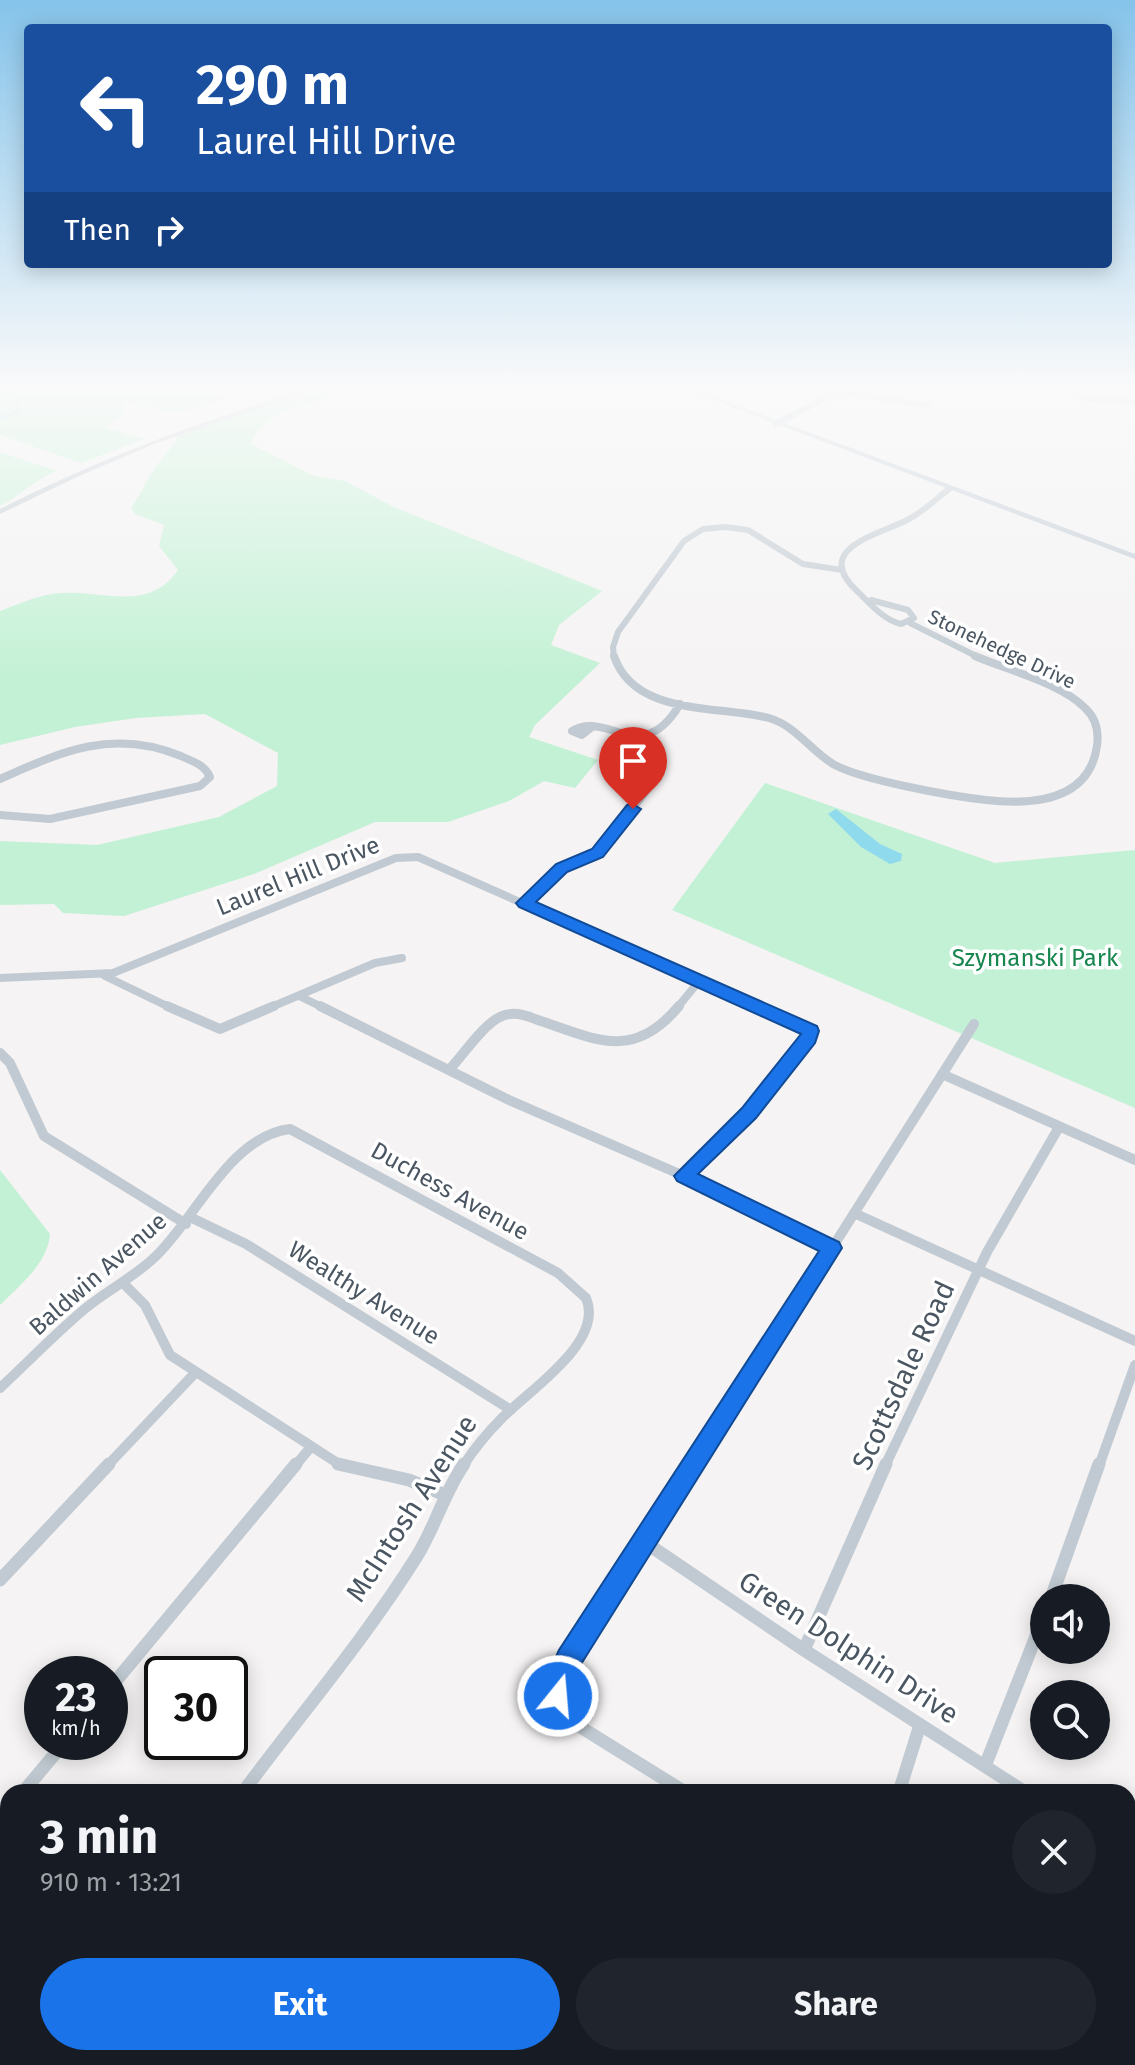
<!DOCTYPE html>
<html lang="en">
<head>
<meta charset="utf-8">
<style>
	:root { --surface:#171b24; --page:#20242c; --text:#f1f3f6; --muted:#9ea1a6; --accent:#1a73e8 }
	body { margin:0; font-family:"Fira Sans",sans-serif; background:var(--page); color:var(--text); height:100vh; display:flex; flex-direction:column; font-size:30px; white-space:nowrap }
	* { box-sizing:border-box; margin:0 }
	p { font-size:26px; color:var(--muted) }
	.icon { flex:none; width:44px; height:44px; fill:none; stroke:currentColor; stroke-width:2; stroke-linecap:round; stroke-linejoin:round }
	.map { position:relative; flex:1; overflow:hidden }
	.panel { position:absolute; left:0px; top:1784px; width:1136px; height:282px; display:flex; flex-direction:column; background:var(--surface); border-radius:24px 24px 0 0; box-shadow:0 4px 20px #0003 }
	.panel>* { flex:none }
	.top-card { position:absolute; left:24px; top:24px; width:1088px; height:244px; border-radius:8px; box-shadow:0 4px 20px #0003; background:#1a4fa0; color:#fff; overflow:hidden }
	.tools { position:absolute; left:1030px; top:1584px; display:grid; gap:16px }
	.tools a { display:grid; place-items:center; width:80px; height:80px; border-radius:50%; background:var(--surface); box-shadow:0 4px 20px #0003; font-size:40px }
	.speed { position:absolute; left:24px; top:1656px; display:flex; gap:16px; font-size:40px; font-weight:700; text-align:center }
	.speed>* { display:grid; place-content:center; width:104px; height:104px; border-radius:50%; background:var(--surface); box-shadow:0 4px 20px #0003; line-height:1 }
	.speed small { font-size:20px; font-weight:400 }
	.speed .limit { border:4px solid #111; border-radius:12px; background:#fff; color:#111 }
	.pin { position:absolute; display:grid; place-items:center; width:68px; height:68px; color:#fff; margin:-82px -34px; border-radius:50% 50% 50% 0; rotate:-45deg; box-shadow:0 0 8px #0007 }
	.pin .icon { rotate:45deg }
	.me { position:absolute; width:88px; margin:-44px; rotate:17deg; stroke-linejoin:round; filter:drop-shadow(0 0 6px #0008) }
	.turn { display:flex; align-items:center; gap:28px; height:168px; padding:0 40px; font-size:36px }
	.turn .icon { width:104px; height:104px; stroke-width:2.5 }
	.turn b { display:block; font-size:56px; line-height:68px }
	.then { display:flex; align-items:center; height:76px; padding:0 40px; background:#0003; gap:16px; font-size:30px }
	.round { display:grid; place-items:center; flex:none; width:84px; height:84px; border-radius:42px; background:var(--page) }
	.overview { display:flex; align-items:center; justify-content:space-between; height:136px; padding:0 40px }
	h1 { font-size:48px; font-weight:700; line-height:60px }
	.cta { display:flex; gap:16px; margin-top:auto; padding:16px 40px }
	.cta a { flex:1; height:92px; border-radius:48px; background:var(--accent); color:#fff; font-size:32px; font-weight:700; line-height:92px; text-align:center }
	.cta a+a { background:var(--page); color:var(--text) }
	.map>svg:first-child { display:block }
	.commercial { fill:#fdf9ef }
	.green { fill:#c3f1d5 }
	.water { fill:#90daee }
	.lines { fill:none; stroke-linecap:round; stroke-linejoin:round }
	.stream { stroke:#90daee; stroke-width:2 }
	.minor-far3 { stroke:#c1cad2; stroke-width:6 }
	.minor-far2 { stroke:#c1cad2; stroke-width:8 }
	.minor-far1 { stroke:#c1cad2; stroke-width:10 }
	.minor { stroke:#c1cad2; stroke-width:13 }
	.tertiary { fill:#c1cad2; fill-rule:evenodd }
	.secondary { fill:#c1cbd6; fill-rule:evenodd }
	.route { fill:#1a73e8; stroke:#114b97; stroke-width:2 }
	.labels { text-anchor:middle; stroke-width:7; stroke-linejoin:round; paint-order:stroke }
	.far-street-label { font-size:20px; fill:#4a5661; stroke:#fff }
	.street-label { font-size:24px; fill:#4a5661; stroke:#fff }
	.park-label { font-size:24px; fill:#17864f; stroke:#fff }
	.near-street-label { font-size:28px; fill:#4a5661; stroke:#fff }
</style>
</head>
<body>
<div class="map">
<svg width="1135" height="2065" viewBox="0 0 1135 2065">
	<rect width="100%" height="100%" fill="#f5f3f3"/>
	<path class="commercial" d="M0,1985L8,1992V2058H79L87,2065H0Z"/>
	<path class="green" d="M0,390H203L227,398C183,416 171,415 126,402L123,415L104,427L145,439L81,463L0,435Z
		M320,390H365C330,402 266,403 251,444L314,476L345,481L394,507L602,591L559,625L551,645L600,663L535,725L529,737L598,760L575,788L544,781L509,801L448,822H375L254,874L124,916L63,913L54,904L0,905V841L97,845L219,817L277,786L278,753L205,714L136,718L75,727L0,745V611C19,604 40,594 61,593C104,590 148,613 178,570L159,546L164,525L135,514L131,507C143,492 146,481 155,468C163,456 172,449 178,436L233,415Z
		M0,452L57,471C34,480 21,495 0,506Z
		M765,783L995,863L1135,850V1108L672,910Z
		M0,1170L50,1234C48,1263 20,1285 0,1305Z"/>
	<path class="water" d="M836,809L880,844L902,854L901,861L890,864L861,847L828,814Z"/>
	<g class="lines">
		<path class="stream" d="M0,418L18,411V397L4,390"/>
		<path class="minor-far3" d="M1070,390L1089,399L1135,402
			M839,391L927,405
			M776,424L840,390
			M871,600L908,610L914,618L901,624C883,620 870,603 857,591C811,548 879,535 909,519C924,511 936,499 949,489
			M910,623L980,658
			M614,658L613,647L618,632L684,541L703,529L725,527L748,530L803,564L842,570"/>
		<path class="minor-far2" d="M614,656C634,717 721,705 769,718C796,726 810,750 833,764C861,780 951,796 986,800C1031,805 1089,802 1097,746C1099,731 1096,718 1085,708C1061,683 1007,670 975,656
			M592,727L582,735L572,731C606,709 642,769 680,704
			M0,779C62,751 114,728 181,756C193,762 204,764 210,777L200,786L50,819L0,815
			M525,903L562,868L598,853L649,787
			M105,976L171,1008
			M0,978L113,973L396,858L418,857L759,1008
			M299,996L324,1008
			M269,1008L375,963L402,958
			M677,1008L700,980"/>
		<path class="minor-far1" d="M167,1006L220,1029L274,1006
			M320,1006L509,1100L684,1176L832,1248
			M0,1053L10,1063L44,1136L186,1224
			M449,1070C462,1056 484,1024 500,1017C511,1011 523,1014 535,1019C593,1038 632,1063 679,1006
			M942,1074L1135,1160
			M684,1176L749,1113L809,1038L810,1031L754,1006
			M854,1213L1135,1341
			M192,1218L246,1244L511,1410
			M123,1283L145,1305L170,1355L342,1466
			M0,1388C27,1363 53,1336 81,1312C104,1292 133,1278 155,1257C196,1218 230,1136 290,1129L558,1273L586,1298C605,1342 528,1391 502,1418C487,1433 474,1449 463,1466
			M107,1466L195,1373
			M295,1466L310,1448
			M694,1466L974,1024
			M885,1466L987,1252L1059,1127
			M1099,1466L1135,1365"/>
		<path class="minor" d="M338,1464L409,1480L445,1495
			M646,1543L804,1650L1025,1792
			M0,1580L109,1464
			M1051,1598L1099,1464
			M804,1650L886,1464
			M110,1688L296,1464
			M985,1766L1044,1616
			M23,1792L65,1742
			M243,1792C301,1714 365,1639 417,1556C435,1527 444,1493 464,1464
			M685,1792L574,1723L558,1696L557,1682L695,1464
			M899,1792L920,1725
			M0,1820L8,1811
			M0,1849L8,1862
			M1128,1858L1135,1862
			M0,1957L8,1948
			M785,2065L788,2058"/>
		<path class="tertiary" d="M303,390H314L154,444L79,476L0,514V509C98,459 199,422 303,390Z"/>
		<path class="secondary" d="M686,390H696L1135,554V559Z"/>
	</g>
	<linearGradient id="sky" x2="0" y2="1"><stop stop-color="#85c3ea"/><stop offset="0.57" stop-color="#fafafa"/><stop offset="1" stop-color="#fafafa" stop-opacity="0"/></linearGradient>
	<rect width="1135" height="679" fill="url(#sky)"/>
	<path class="route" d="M633,804L641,809L603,857L567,872L536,902L817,1026L819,1031L815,1043L756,1118L698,1174L839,1242L842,1248L578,1669C570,1684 573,1692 567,1705L558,1709L549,1705L544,1682L559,1650L819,1251L677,1181L674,1176L742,1108L801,1034L519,907L516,903L556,864L592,849L627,805Z"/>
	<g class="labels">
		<g class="far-street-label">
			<text transform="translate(1002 649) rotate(25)" y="7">Stonehedge Drive</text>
		</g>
		<g class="street-label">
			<text transform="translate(298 876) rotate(-22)" y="8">Laurel Hill Drive</text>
			<text transform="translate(450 1191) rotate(29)" y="8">Duchess Avenue</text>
			<text transform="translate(98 1274) rotate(-41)" y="8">Baldwin Avenue</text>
			<text transform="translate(364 1293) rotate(32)" y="8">Wealthy Avenue</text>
		</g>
		<g class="park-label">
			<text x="1035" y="966">Szymanski Park</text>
		</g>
		<g class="near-street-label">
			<text transform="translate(903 1375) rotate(-65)" y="10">Scottsdale Road</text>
			<text transform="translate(411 1508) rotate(-57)" y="10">McIntosh Avenue</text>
			<text transform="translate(849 1647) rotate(33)" y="10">Green Dolphin Drive</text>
		</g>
	</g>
</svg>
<div class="tools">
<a><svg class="icon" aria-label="sound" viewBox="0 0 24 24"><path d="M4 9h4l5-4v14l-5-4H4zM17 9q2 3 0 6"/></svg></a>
<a><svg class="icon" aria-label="search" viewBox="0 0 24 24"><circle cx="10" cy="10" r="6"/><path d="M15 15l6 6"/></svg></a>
</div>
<div class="speed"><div>23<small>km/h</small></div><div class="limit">30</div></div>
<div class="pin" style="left:633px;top:809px;background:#d93025"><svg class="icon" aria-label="arrive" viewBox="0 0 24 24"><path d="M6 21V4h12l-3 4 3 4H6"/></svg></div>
<svg class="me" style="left:558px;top:1696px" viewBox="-20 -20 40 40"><circle r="17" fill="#1a73e8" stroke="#fff" stroke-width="3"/><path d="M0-11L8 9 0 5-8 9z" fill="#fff"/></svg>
<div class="top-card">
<div class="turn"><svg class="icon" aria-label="left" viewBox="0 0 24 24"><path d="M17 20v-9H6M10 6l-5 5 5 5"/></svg><div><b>290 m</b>Laurel Hill Drive</div></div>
<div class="then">Then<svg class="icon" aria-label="right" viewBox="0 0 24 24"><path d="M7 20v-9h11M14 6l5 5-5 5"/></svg></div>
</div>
<section class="panel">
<div class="overview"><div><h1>3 min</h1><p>910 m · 13:21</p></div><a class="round"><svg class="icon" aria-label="close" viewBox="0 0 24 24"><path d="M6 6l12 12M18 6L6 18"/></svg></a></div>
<div class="cta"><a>Exit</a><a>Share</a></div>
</section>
</div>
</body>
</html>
